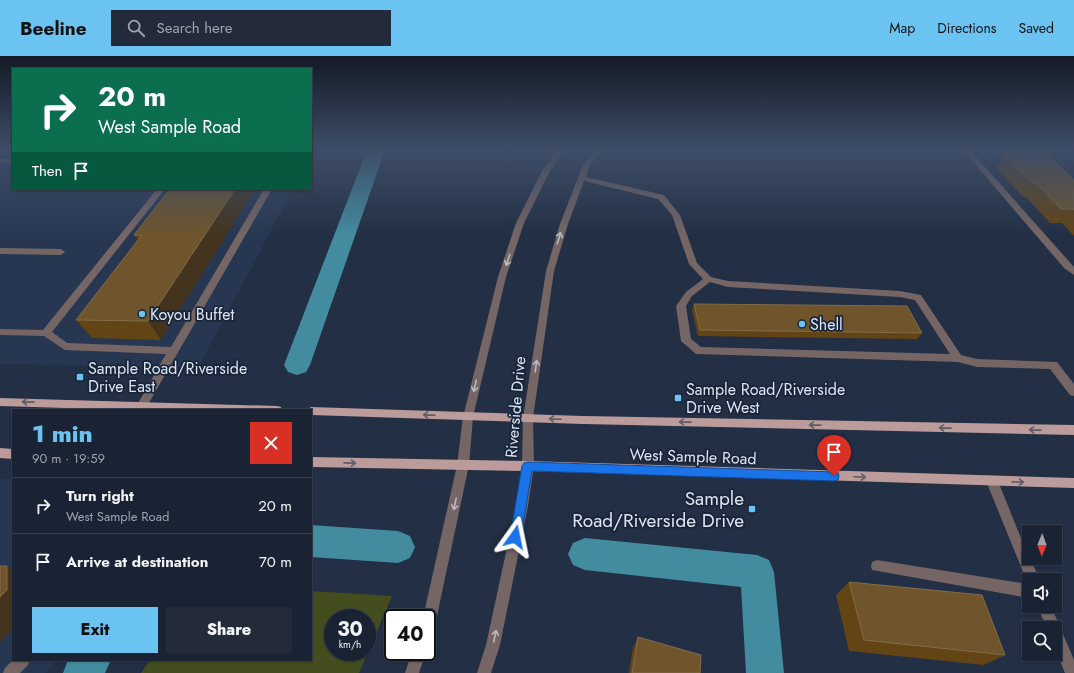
<!DOCTYPE html>
<html lang="en">
<head>
<meta charset="utf-8">
<style>
	:root { --surface:#1a2333; --page:#232b3b; --text:#f1f3f6; --muted:#9fa4ac; --line:#38404e; --accent:#6ac3f1 }
	body { margin:0; font-family:Jost,sans-serif; background:var(--page); color:var(--text); height:100vh; display:flex; flex-direction:column; font-size:15px; white-space:nowrap }
	* { box-sizing:border-box; margin:0 }
	p { font-size:13px; color:var(--muted) }
	.icon { flex:none; width:22px; height:22px; fill:none; stroke:currentColor; stroke-width:2; stroke-linecap:round; stroke-linejoin:round }
	.map { position:relative; flex:1; overflow:hidden }
	.sheet { position:absolute; left:12px; top:353px; width:300px; height:252px; display:flex; flex-direction:column; background:var(--surface); border-radius:0px; box-shadow:0 1px 3px #0004,0 0 0 1px var(--line) }
	.sheet>* { flex:none }
	.top-card { position:absolute; left:12px; top:12px; width:300px; height:122px; border-radius:0px; box-shadow:0 1px 3px #0004,0 0 0 1px var(--line); background:#0b6e4f; color:#fff; overflow:hidden }
	.needle { width:26px; rotate:181deg }
	.controls { position:absolute; left:1022px; top:469px; display:grid; gap:8px }
	.controls a { display:grid; place-items:center; width:40px; height:40px; border-radius:0px; background:var(--surface); box-shadow:0 1px 3px #0004,0 0 0 1px var(--line); font-size:20px }
	.speed { position:absolute; left:324px; top:553px; display:flex; gap:8px; font-size:20px; font-weight:700; text-align:center }
	.speed>* { display:grid; place-content:center; width:52px; height:52px; border-radius:50%; background:var(--surface); box-shadow:0 1px 3px #0004,0 0 0 1px var(--line); line-height:1 }
	.speed small { font-size:10px; font-weight:400 }
	.speed .limit { border:2px solid #111; border-radius:6px; background:#fff; color:#111 }
	.pin { position:absolute; display:grid; place-items:center; width:34px; height:34px; color:#fff; margin:-41px -17px; border-radius:50% 50% 50% 0; rotate:-45deg; box-shadow:0 0 4px #0007 }
	.pin .icon { rotate:45deg }
	.me { position:absolute; width:44px; margin:-22px; rotate:12deg; stroke-linejoin:round; filter:drop-shadow(0 0 3px #0008) }
	.turn { display:flex; align-items:center; gap:14px; height:84px; padding:0 20px; font-size:18px }
	.turn .icon { width:52px; height:52px; stroke-width:2.5 }
	.turn b { display:block; font-size:28px; line-height:34px }
	.then { display:flex; align-items:center; height:38px; padding:0 20px; background:#0003; gap:8px; font-size:15px }
	.round { display:grid; place-items:center; flex:none; width:42px; height:42px; border-radius:0px; background:var(--page) }
	.overview { display:flex; align-items:center; justify-content:space-between; height:68px; padding:0 20px }
	h1 { font-size:24px; font-weight:800; line-height:30px; color:var(--accent) }
	.action { display:flex; gap:8px; margin-top:auto; padding:8px 20px }
	.action a { flex:1; height:46px; border-radius:0px; background:var(--accent); color:#111; font-size:16px; font-weight:800; line-height:46px; text-align:center }
	.action a+a { background:var(--page); color:var(--text) }
	ul { padding:0; list-style:none }
	li { display:flex; align-items:center; gap:12px; height:56px; padding:0 20px; border-top:1px solid var(--line) }
	li div { flex:1 }
	li b { display:block; font-size:15px }
	li em { font-style:normal }
	header { display:flex; align-items:center; gap:24px; box-sizing:border-box; height:56px; padding:0 20px; background:var(--accent); color:#111 }
	header strong { font-size:19px }
	nav { display:flex; gap:22px; margin-inline-start:auto; font-size:14px }
	.search { width:280px; height:36px; background:var(--page); display:flex; align-items:center; gap:10px; box-sizing:border-box; padding:0 14px; border-radius:0px; color:var(--muted); font-size:15px }
	.map>svg:first-child { display:block }
	.built { fill:#273752 }
	.green { fill:#444d1e; fill-rule:evenodd }
	.lines { fill:none; stroke-linecap:round; stroke-linejoin:round }
	.canal { fill:#438c9f; fill-rule:evenodd }
	.minor { fill:#756665; fill-rule:evenodd }
	.major { fill:#bb9c9b; fill-rule:evenodd }
	.wall { fill:#634414 }
	.shaded-wall { fill:#44341d }
	.building { fill:#70552c; stroke:#816c4b }
	.oneway { stroke:#b8b9c1 }
	.oneway2 { stroke:#615b65 }
	.route { fill:#1a73e8; stroke:#114b97 }
	.poi-dot { fill:#6ac3f1; stroke:#182539; stroke-width:1.5 }
	.labels { text-anchor:middle; stroke-width:3.5; stroke-linejoin:round; paint-order:stroke }
	.poi-label { font-size:16px; fill:#dce5f3; stroke:#182539; text-anchor:start }
	.street-label { font-size:16px; fill:#dce5f3; stroke:#182539 }
	.near-poi-label { font-size:19px; fill:#dce5f3; stroke:#182539; text-anchor:end }
</style>
</head>
<body>
<header>
<strong>Beeline</strong>
<div class="search"><svg class="icon" aria-label="search" viewBox="0 0 24 24"><circle cx="10" cy="10" r="6"/><path d="M15 15l6 6"/></svg>Search here</div>
<nav><a>Map</a><a>Directions</a><a>Saved</a></nav>
</header>
<div class="map">
<svg width="1074" height="617" viewBox="0 0 1074 617">
	<rect width="100%" height="100%" fill="#222f44"/>
	<path class="built" d="M0,94H13V133H293L198,312L0,308Z
		M0,423H13V604H56L45,617H0Z"/>
	<path class="green" d="M311,535L392,540L359,617H141L150,604H311ZM333,562H367V596H333Z"/>
	<g class="lines">
		<path class="canal" d="M367,94H385L310,309L306,316L297,319L288,316L284,309Z
			M311,469L398,475L410,480L415,491L410,502L398,507L311,501Z
			M585,482L757,499L769,504L774,516L784,617H746L741,531L585,514L573,509L568,498L573,487Z
			M68,604H111L105,617H63Z"/>
		<path class="minor" d="M557,94H564L550,115L524,167L506,221L473,361L469,409L434,574L432,579L427,581V562H423L457,409L463,361L498,221L516,167L542,115Z
			M595,94H602L590,109L586,121L664,139L680,159L697,207L711,221L728,225L900,235L921,239L961,299L977,303L1057,306L1074,328V340L1070,339L1050,313L977,311L958,306L696,298L681,285L676,250L686,236L703,223L689,208L672,159L658,143L584,125L568,168L554,215L533,362L534,410L528,450L500,589L491,617H477L486,589L516,450L522,410L523,362L546,215L560,168L583,109ZM710,226L728,231L900,241L915,244L950,298L701,291L691,283L686,250L692,240Z
			M963,94H970L1074,211V219L1064,212Z
			M0,103H13V107H0Z
			M157,133H165L52,276L67,287L171,291L264,133H272L146,352L142,353L138,352L137,349L166,298L65,294L44,280L0,279V273L43,274Z
			M0,192L61,193L65,196L61,199L0,198Z
			M992,420L996,421L998,425L1029,502H1030L1040,524H1029V542L872,514L871,510L872,506L877,504L1028,528L986,425L988,421Z
			M1037,550H1051L1074,604V617H1065L1055,593V572H1047Z
			M412,596H426L419,617H405Z
			M13,604H30L28,609L20,617H3L5,612Z"/>
		<path class="major" d="M0,342L277,350L281,351L282,354H130L0,350Z
			M311,351L583,360L1074,369V379L583,368L311,359V354H306Z
			M0,392L13,393V403L0,402Z
			M311,401L528,405L1074,422V432L528,415L311,411Z"/>
	</g>
	<path class="wall" d="M995,94H1052L1048,100L1074,124V180L1062,167H1050L1026,141H1023L996,112L1003,102Z
		M170,133L161,284L92,282L76,264L138,184L134,179Z
		M694,248L922,277L917,283L698,280L692,254Z
		M849,526L1005,599L984,609L849,595L836,539Z
		M638,581L700,617H629L633,592Z"/>
	<path class="shaded-wall" d="M235,133H255L161,284L148,265Z
		M7,510L13,514V572L0,586V541Z"/>
	<path class="building" d="M1016,94H1043L1074,124V154L1073,153H1061L1036,127H1032L1005,99H1021Z
		M170,133H235L148,265L76,264L142,179H134Z
		M694,248L907,250L922,277L700,274Z
		M0,510H7V534L0,541Z
		M849,526L982,539L1005,599L864,584Z
		M638,581L701,599L700,617H632Z"/>
	<defs><path id="oneway-shaft" d="M-6 0H5M1.5-3L5.5 0L1.5 3" fill="none" stroke-width="1.6" stroke-linecap="round" stroke-linejoin="round"/></defs>
	<g class="oneway">
		<use href="#oneway-shaft" transform="translate(559 182) rotate(-73)"/>
		<use href="#oneway-shaft" transform="translate(508 204) rotate(108)"/>
		<use href="#oneway-shaft" transform="translate(536 310) rotate(-82)"/>
		<use href="#oneway-shaft" transform="translate(475 330) rotate(103)"/>
		<use href="#oneway-shaft" transform="translate(455 448) rotate(102)"/>
		<use href="#oneway-shaft" transform="translate(495 580) rotate(-78)"/>
	</g>
	<g class="oneway2">
		<use href="#oneway-shaft" transform="translate(28 346) rotate(-179)"/>
		<use href="#oneway-shaft" transform="translate(429 359) rotate(-178)"/>
		<use href="#oneway-shaft" transform="translate(555 363) rotate(-178)"/>
		<use href="#oneway-shaft" transform="translate(685 366) rotate(-179)"/>
		<use href="#oneway-shaft" transform="translate(815 369) rotate(-179)"/>
		<use href="#oneway-shaft" transform="translate(945 372) rotate(-179)"/>
		<use href="#oneway-shaft" transform="translate(1035 374) rotate(-179)"/>
		<use href="#oneway-shaft" transform="translate(350 407) rotate(1)"/>
		<use href="#oneway-shaft" transform="translate(860 421) rotate(2)"/>
		<use href="#oneway-shaft" transform="translate(1018 426) rotate(1)"/>
	</g>
	<linearGradient id="sky" x2="0" y2="1"><stop stop-color="#131a25"/><stop offset="0.52" stop-color="#3e4d67"/><stop offset="1" stop-color="#3e4d67" stop-opacity="0"/></linearGradient>
	<rect width="1074" height="181" fill="url(#sky)"/>
	<path class="route" d="M528,406L834,416L838,417L839,420L838,424L834,425L532,415L521,481L519,484L515,486L511,484L510,481L522,410L524,407Z"/>
	<g class="poi-dot">
		<circle cx="142" cy="258" r="4"/>
		<circle cx="802" cy="268" r="4"/>
		<rect x="76" y="317" width="8" height="8" rx="2"/>
		<rect x="674" y="338" width="8" height="8" rx="2"/>
		<rect x="748" y="449" width="8" height="8" rx="2"/>
	</g>
	<g class="labels">
		<g class="poi-label">
			<text x="150" y="264">Koyou Buffet</text>
			<text x="810" y="274">Shell</text>
			<text x="88" y="318">Sample Road/Riverside<tspan x="88" dy="18">Drive East</tspan></text>
			<text x="686" y="339">Sample Road/Riverside<tspan x="686" dy="18">Drive West</tspan></text>
		</g>
		<g class="street-label">
			<text transform="translate(515 351) rotate(-85)" y="6">Riverside Drive</text>
			<text transform="translate(693 400) rotate(2)" y="6">West Sample Road</text>
		</g>
		<g class="near-poi-label">
			<text x="744" y="449">Sample<tspan x="744" dy="22">Road/Riverside Drive</tspan></text>
		</g>
	</g>
</svg>
<div class="controls">
<a><svg class="needle" viewBox="-14 -14 28 28"><path d="M0-13l5 13h-10z" fill="#e53935"/><path d="M0 13l5-13h-10z" fill="#9fa4ac"/></svg></a>
<a><svg class="icon" aria-label="sound" viewBox="0 0 24 24"><path d="M4 9h4l5-4v14l-5-4H4zM17 9q2 3 0 6"/></svg></a>
<a><svg class="icon" aria-label="search" viewBox="0 0 24 24"><circle cx="10" cy="10" r="6"/><path d="M15 15l6 6"/></svg></a>
</div>
<div class="speed"><div>30<small>km/h</small></div><div class="limit">40</div></div>
<div class="pin" style="left:834px;top:420px;background:#d93025"><svg class="icon" aria-label="arrive" viewBox="0 0 24 24"><path d="M6 21V4h12l-3 4 3 4H6"/></svg></div>
<svg class="me" style="left:515px;top:481px" viewBox="-20 -20 40 40"><path d="M0-17L14 15 0 8-14 15z" fill="#1a73e8" stroke="#fff" stroke-width="4"/></svg>
<div class="top-card">
<div class="turn"><svg class="icon" aria-label="right" viewBox="0 0 24 24"><path d="M7 20v-9h11M14 6l5 5-5 5"/></svg><div><b>20 m</b>West Sample Road</div></div>
<div class="then">Then<svg class="icon" aria-label="arrive" viewBox="0 0 24 24"><path d="M6 21V4h12l-3 4 3 4H6"/></svg></div>
</div>
<section class="sheet">
<div class="overview"><div><h1>1 min</h1><p>90 m · 19:59</p></div><a class="round" style="background:#d93025;color:#fff"><svg class="icon" aria-label="close" viewBox="0 0 24 24"><path d="M6 6l12 12M18 6L6 18"/></svg></a></div>
<ul>
<li><svg class="icon" aria-label="right" viewBox="0 0 24 24"><path d="M7 20v-9h11M14 6l5 5-5 5"/></svg><div><b>Turn right</b><p>West Sample Road</p></div><em>20 m</em></li>
<li><svg class="icon" aria-label="arrive" viewBox="0 0 24 24"><path d="M6 21V4h12l-3 4 3 4H6"/></svg><div><b>Arrive at destination</b></div><em>70 m</em></li>
</ul>
<div class="action"><a>Exit</a><a>Share</a></div>
</section>
</div>
</body>
</html>
